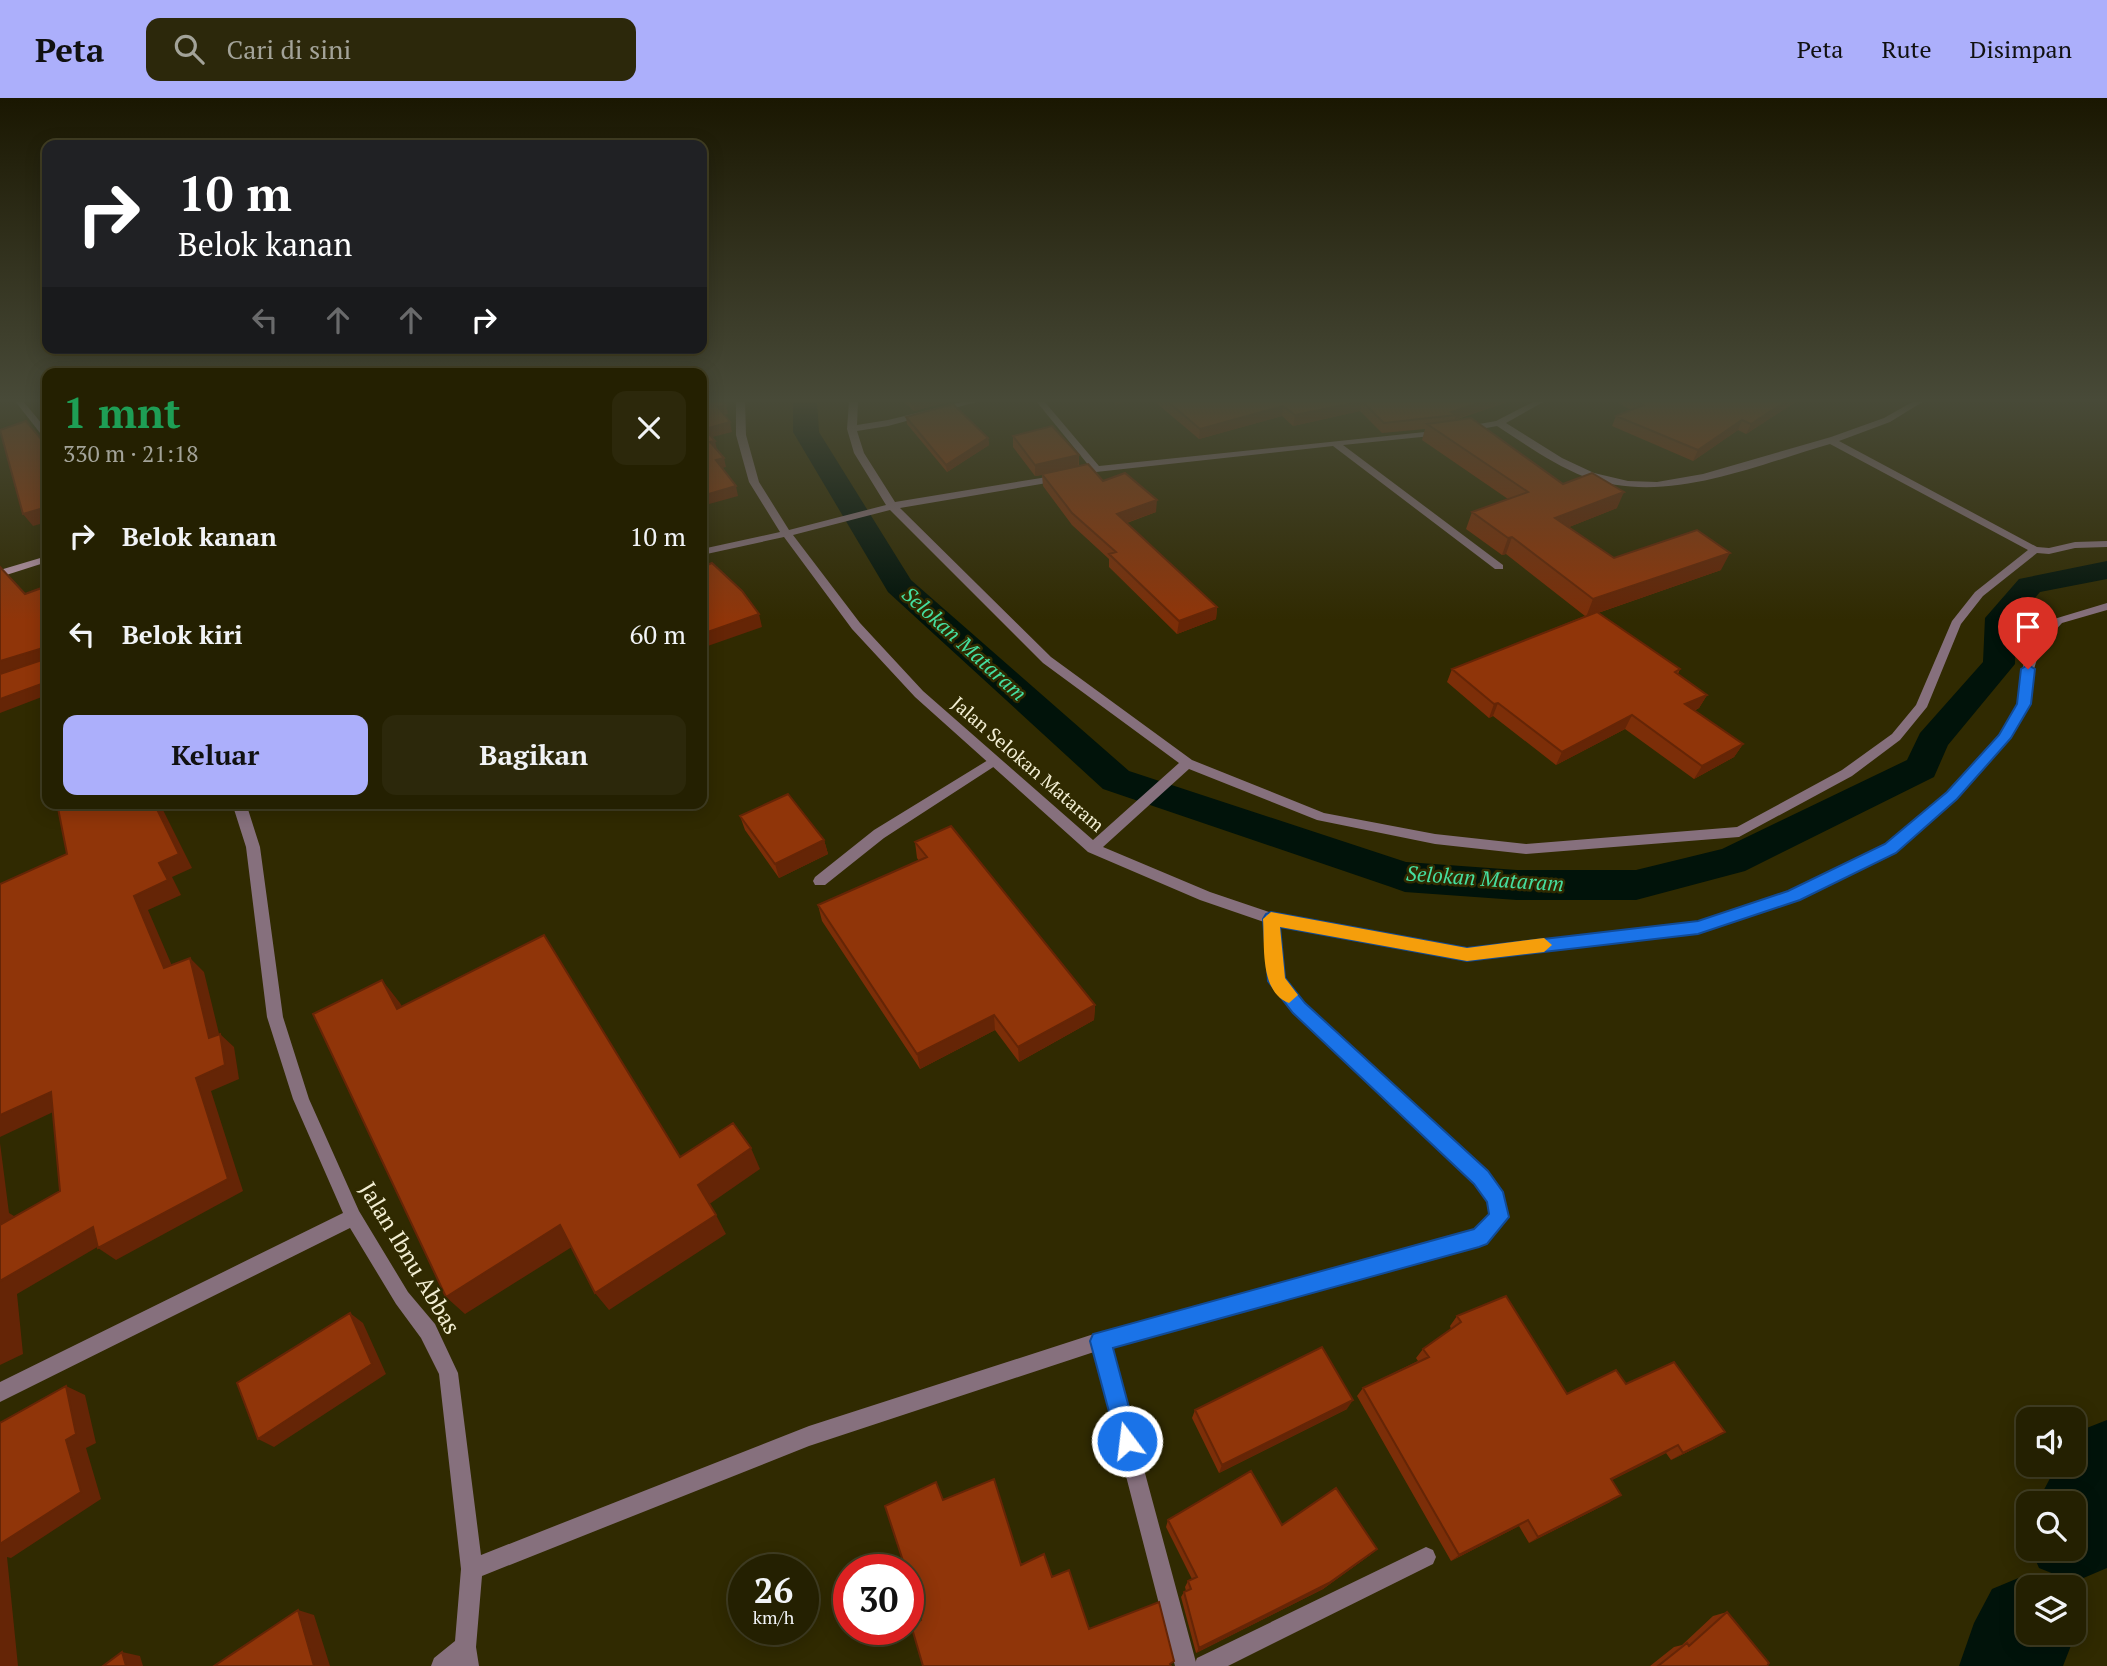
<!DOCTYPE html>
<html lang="id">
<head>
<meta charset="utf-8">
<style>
	:root { --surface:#242001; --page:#2c280b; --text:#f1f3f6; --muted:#a3a399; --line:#413e23; --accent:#acaffb }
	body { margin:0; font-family:"PT Serif",serif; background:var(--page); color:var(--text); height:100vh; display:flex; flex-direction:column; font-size:26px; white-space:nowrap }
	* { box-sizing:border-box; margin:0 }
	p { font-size:23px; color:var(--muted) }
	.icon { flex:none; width:38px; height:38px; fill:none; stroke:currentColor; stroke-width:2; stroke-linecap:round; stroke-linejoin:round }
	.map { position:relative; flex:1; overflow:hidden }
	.sheet { position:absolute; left:42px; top:270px; width:665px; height:441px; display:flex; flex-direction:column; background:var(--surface); border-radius:14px; box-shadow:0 4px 18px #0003,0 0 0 2px var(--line) }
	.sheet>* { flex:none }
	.guide { position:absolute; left:42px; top:42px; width:665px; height:214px; border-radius:14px; box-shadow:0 4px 18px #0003,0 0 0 2px var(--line); background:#202124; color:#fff; overflow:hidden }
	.controls { position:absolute; left:2016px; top:1309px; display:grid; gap:14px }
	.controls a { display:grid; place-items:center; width:70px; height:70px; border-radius:14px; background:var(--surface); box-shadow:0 4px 18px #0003,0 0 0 2px var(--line); font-size:35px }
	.speed { position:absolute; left:728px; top:1456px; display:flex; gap:14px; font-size:35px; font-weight:700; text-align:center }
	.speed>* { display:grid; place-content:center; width:91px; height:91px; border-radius:50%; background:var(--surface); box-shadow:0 4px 18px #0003,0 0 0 2px var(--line); line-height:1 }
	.speed small { font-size:18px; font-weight:400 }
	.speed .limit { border:10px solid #d22; background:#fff; color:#111 }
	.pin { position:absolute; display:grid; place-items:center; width:60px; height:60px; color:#fff; margin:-72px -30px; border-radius:50% 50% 50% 0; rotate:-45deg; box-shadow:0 0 7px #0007 }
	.pin .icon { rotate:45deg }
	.me { position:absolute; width:77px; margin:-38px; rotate:345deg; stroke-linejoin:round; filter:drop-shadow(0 0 5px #0008) }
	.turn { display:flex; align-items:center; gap:24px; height:147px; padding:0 21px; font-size:32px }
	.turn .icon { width:91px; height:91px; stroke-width:2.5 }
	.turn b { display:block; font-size:49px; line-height:60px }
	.lanes { display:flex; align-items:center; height:66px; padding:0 21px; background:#0003; justify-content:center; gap:35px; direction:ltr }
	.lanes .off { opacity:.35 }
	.round { display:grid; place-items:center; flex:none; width:74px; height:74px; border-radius:14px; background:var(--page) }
	.headline { display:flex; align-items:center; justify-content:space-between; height:119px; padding:0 21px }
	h1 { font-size:42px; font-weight:700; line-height:52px; color:#1e9e55 }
	.cta { display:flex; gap:14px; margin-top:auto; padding:14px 21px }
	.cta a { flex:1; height:80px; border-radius:14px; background:var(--accent); color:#111; font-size:28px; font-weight:700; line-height:80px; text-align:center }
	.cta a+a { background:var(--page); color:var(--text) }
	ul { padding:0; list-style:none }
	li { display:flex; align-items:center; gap:21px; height:98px; padding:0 21px }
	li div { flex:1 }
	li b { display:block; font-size:26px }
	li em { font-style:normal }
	header { display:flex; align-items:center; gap:42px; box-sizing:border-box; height:98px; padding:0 35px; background:var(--accent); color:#111 }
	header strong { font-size:33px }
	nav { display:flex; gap:38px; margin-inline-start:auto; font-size:24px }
	.search { width:490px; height:63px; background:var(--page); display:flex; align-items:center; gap:18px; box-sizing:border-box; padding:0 24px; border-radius:14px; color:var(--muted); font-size:26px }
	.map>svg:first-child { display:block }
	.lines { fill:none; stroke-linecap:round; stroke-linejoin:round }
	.canal { fill:#01130a; fill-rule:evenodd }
	.river { fill:#01130a; fill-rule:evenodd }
	.service { fill:#86707d; fill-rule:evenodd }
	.minor { fill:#86707d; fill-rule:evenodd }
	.secondary { fill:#ba98ad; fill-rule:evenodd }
	.wall { fill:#7c2e08 }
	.shaded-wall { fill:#652506 }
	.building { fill:#903509; stroke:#652506; stroke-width:2 }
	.route { fill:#1a73e8; stroke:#114b97; stroke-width:2 }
	.slow { fill:#f59e0b }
	.labels { text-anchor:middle; stroke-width:5; stroke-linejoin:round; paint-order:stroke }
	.street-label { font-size:19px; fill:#f2eed3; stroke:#302a01 }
	.water-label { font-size:21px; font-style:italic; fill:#45de9f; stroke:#302a01 }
	.near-street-label { font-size:23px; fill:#f2eed3; stroke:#302a01 }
</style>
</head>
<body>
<header>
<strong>Peta</strong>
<div class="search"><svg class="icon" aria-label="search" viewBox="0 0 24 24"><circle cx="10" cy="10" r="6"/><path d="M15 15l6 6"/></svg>Cari di sini</div>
<nav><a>Peta</a><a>Rute</a><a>Disimpan</a></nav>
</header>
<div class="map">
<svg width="2107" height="1568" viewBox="0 0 2107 1568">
	<rect width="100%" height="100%" fill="#302a01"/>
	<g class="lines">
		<path class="canal" d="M793,303H817L819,334L911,482L1129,673L1406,764L1517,772H1636L1722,751L1907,662L1920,635L1983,564L1985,520L2019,481L2107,463V481L2040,494L2016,522L2015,566L1948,647L1934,679L1745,773L1636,802H1517L1405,794L1391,789L1103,691L888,494L793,334Z"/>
		<path class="river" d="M2107,1322V1470L2074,1484L2039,1470L2031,1451H2074V1405H2037L2057,1367H2074V1335Z
			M2028,1427V1443L2025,1435Z
			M2028,1476L2061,1489H2028V1535H2074V1514L2079,1527L2063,1568H1959L1974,1525L1992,1491Z"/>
		<path class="service" d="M993,659L998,660L999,663L998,666L884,740L825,787H815L813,783L815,779L874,732Z
			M1426,1449L1433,1452L1436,1459L1433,1466L1228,1568H1194L1197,1560Z"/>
		<path class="minor" d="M15,303H23L47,332V341L44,340Z
			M736,303H745L746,337L759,384L789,432L886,407L854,355L847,331L849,303H858L857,327L888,322L966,303H980L888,328L857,333L864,355L895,404L1041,380L1090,369L1036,303H1044L1099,368L1444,332V336L1441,337L1343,347L1503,467V471H1495L1333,348L1096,374L1041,386L900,410L1051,559L1192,662L1324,715L1435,736L1526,746L1737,729L1842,672L1892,636L1916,607L1952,523L1975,494L2028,452L1830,346C1753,368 1665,408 1585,379C1554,367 1526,347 1497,328L1465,334L1462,333V329L1496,323L1535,303H1545L1506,325L1562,360L1594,375L1628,383L1657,384L1703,376L1831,339L1884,320L1914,303H1924L1890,324L1839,343L2037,449L2049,450L2075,444L2107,443V449L2075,450L2049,456L2037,455L1983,498L1961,526L1927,609L1900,642L1852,678L1739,739L1526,756L1435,746L1317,722L1189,671L1103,749L1210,794L1272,815L1467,850L1698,823L1789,793L1886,746L1947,695L1999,637L2018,606L2022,571L2032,544L2054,521L2107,505V512L2062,525L2041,548L2034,571L2030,606L2008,643L1957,701L1896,754L1799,801L1698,835L1467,862L1279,828L1283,881L1304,905L1487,1073C1501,1093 1518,1112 1497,1133C1492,1139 1488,1144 1480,1148L1111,1249L1197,1568H1175L1094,1254L809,1348L482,1478L476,1549L479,1568H431L434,1560L455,1543L461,1471L439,1276L421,1240L396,1206L350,1130L0,1304V1284L343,1115L293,1001L267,919L246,749L232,705H246L260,749L283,919L309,1001L359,1113L408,1194L435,1226L458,1275L481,1457L809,1328L1100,1234L1475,1132L1490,1116L1488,1104L1475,1085L1294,915L1268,883L1264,824L1200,802L1088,754L915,599L852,531L784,439L702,457V451L780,434L749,384L736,337ZM890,412L1043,565L1179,665L1093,742L923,593L860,525L793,437Z"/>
		<path class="secondary" d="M47,458V464L0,479V472Z"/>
	</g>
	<path class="wall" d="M903,303H951L914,313Z
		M1154,303H1510L1455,322L1563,386L1617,410L1569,429L1614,460L1721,472L1598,515L1680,571L1678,576L1707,597L1699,610L1694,613L1743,646L1734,659L1694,681L1625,631L1556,667L1493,618L1489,620L1447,584L1452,571L1585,518L1506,456L1502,457L1466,431L1472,414L1508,401L1422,342L1425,331L1382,335L1360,313L1293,328L1282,318L1199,341Z
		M1615,303H1797L1746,336L1738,332L1693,363L1612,328L1616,318L1631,312Z
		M906,319L988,340L989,347L947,374L907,326Z
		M1013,338L1079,357V368L1156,414L1127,425L1217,509L1216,521L1177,536L1109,469V461L1072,427L1043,388L1042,377L1035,378L1013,349Z
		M740,718L824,742L828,756L779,780L745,732Z
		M915,744L1095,907L1094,922L1019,964L995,932L920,971L822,823L818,807L919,763L917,760Z
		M1457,1218L1567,1296L1626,1286L1725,1334L1712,1342L1671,1362L1666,1355L1612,1382L1610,1404L1529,1445L1519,1428L1451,1463L1357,1298L1363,1290L1418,1263L1416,1260L1423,1251L1451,1231L1450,1228Z
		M1347,1311L1219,1375L1192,1320L1195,1312Z
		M1168,1422L1282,1427L1377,1451L1370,1457L1323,1491L1196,1555L1181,1499L1184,1494L1186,1493L1185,1489L1188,1483L1192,1481L1166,1429Z
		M1727,1514L1767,1568H1650L1674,1549L1682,1547L1713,1518Z"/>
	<path class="shaded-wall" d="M913,303H951L914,313Z
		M1115,303H1128L1115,307Z
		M1362,303L1360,313L1293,328L1295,317Z
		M1484,303H1510L1455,321L1456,317L1451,314Z
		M1786,303H1797L1746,336L1751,326Z
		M726,307L728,316L720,318L718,309Z
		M1283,308L1282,318L1199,341L1200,331Z
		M1742,322L1738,332L1693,363L1698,352Z
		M730,324L732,334L708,340L705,331Z
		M988,340L989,347L947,374L946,367Z
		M715,343L717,352L710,344Z
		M1079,357L1078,369L1035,378V367Z
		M724,360L726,369L719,371L716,362Z
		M736,388L738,398L702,408V398Z
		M1624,394L1617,410L1549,437L1555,420Z
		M1157,402L1156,414L1117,428V416Z
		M47,409V424L33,428L23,416Z
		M1512,439L1506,456L1502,457L1508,440Z
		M1730,455L1721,472L1586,519L1593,501Z
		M1217,509L1216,521L1177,536L1179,523Z
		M759,516L762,529L702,550V536Z
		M40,551L47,561L0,576V563Z
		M47,584V597L0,615V601Z
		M1707,597L1699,610L1678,620L1685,606Z
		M1498,605L1493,618L1489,620L1494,606Z
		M1632,617L1625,631L1556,667L1562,654Z
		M1743,646L1734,659L1694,681L1702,668Z
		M154,705H163L160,706L192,770L172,779L181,797L148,812L179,884L164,870L134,798L159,765Z
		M824,742L828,756L779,780L775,766Z
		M190,860L204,874L222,948L220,936L234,949L239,981L211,993L243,1093L116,1162L98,1150L196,980L209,940Z
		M382,882L400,905L415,934L397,911Z
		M1095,907L1094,922L1019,964L1018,949Z
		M994,917L995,932L920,971L917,956Z
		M51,994L68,1007L0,1039V1017Z
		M0,1045L9,1115L14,1118L20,1138L0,1127Z
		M751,1050L760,1071L708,1107L698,1087Z
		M716,1117L726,1136L609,1212L595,1195Z
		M560,1127L575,1147L465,1216L446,1199Z
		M93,1129L111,1141L17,1196L23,1256L0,1267V1183Z
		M350,1215L363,1225L386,1276L274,1349L258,1341Z
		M66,1288L85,1297L96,1345L86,1350L101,1401L11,1460L7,1459L18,1568H0V1439L66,1342Z
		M1353,1302L1347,1311L1219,1375L1222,1367Z
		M1725,1334L1712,1342L1671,1362L1683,1355Z
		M1678,1347L1666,1355L1600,1388L1611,1381Z
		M1621,1397L1610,1404L1529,1445L1538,1439Z
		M1528,1422L1519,1428L1451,1463L1459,1457Z
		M1377,1451L1370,1457L1323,1491L1196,1555L1199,1550Z
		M298,1512L314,1517L330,1568H314Z
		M122,1554L140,1558L143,1568H126Z"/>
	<path class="building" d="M702,303H722L726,307L718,309L730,324L705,331L715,343L710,344L724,360L716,362L736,388L702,398Z
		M1167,303H1484L1451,314L1456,317L1384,325L1362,303L1295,317L1283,308L1200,331Z
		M1636,303H1786L1751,326L1742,322L1698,352L1616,318L1643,307Z
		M953,306L988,340L946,367L906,319Z
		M1471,320L1563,386L1592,375L1624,394L1555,420L1614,460L1697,432L1730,455L1593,501L1512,439L1508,440L1472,414L1528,394L1427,326Z
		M26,323L47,348V409L23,416L0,332Z
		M1052,328L1079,357L1035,367L1013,338Z
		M1088,366L1103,383L1125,375L1157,402L1117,416L1217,509L1179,523L1109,456L1116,454L1072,415L1042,376Z
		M712,465L742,493L759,516L702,536V469Z
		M0,469L25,496L47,488V584L0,601V576L39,563L40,551L0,563Z
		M1597,514L1680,571L1675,574L1707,597L1685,606L1743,646L1702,668L1632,617L1562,654L1498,605L1494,606L1452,571Z
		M47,638V657L44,639Z
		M788,696L824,742L775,766L740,718Z
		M57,705H154L179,756L159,765L168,782L134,798L164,870L190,860L209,940L220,936L225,967L196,980L228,1081L98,1150L93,1129L0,1183V1127L60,1093L51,994L0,1017V786L67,756Z
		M951,728L1095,907L1018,949L994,917L917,956L818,807L927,759L915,744Z
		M544,837L680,1059L733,1025L751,1050L698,1087L716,1117L595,1195L560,1127L446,1199L313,916L382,882L397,911Z
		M1506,1198L1567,1296L1616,1272L1626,1286L1674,1264L1725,1334L1683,1355L1678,1347L1611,1381L1621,1397L1538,1439L1528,1422L1459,1457L1363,1290L1429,1259L1423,1251L1461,1224L1457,1218Z
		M350,1215L372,1266L258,1341L237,1285Z
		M1322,1249L1353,1302L1222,1367L1195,1312Z
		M66,1288L76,1336L66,1342L81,1394L0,1446V1325Z
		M1251,1373L1282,1427L1336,1390L1377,1451L1329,1485L1199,1550L1184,1494L1191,1491L1188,1483L1197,1479L1168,1422Z
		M994,1381L1021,1467L1044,1456L1052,1479L1069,1472L1089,1531L1159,1504L1174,1563L1170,1566L1171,1568H923L911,1527L921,1522L908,1480V1472H906L885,1408L936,1384L943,1402Z
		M298,1512L314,1568H214Z
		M1727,1514L1769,1565L1767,1568H1658L1687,1545L1689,1548Z
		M122,1554L126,1568H103Z"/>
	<linearGradient id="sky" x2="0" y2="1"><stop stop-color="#1a1701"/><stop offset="0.58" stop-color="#484a38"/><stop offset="1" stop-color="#484a38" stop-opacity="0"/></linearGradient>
	<rect width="2107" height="522" fill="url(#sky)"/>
	<path class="route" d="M2028,567L2035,571L2031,606L2011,640L1957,701L1896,755L1800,802L1698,836L1467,863L1280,829L1285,880L1305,905L1488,1073L1503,1094L1509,1119L1487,1146L1479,1149L1113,1250L1138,1343L1135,1351L1127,1354L1119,1351L1090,1243L1093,1236L1474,1131L1489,1116L1487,1104L1474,1086L1293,915L1268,883L1263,821L1266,816L1271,814L1467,850L1698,823L1788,793L1885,746L1947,694L1999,637L2017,606L2021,571Z"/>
	<path class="slow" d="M1271,814L1467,850L1544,840L1552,847L1544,854L1467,863L1280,829L1285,880L1298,897L1289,905C1259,894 1265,846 1263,821Z"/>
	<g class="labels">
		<g class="street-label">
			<text transform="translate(1028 666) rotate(41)" y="7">Jalan Selokan Mataram</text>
		</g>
		<g class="water-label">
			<text transform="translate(964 546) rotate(42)" y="7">Selokan Mataram</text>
			<text transform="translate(1485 781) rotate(4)" y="7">Selokan Mataram</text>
		</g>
		<g class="near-street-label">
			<text transform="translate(410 1160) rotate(59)" y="8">Jalan Ibnu Abbas</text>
		</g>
	</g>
</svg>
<div class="controls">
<a><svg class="icon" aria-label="sound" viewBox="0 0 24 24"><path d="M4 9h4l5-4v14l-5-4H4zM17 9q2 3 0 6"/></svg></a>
<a><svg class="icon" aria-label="search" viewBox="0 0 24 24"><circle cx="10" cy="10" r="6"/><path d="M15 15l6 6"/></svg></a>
<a><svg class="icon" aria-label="layers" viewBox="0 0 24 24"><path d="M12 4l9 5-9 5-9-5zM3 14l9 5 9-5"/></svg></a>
</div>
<div class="speed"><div>26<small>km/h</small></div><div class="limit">30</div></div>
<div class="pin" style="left:2028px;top:571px;background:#d93025"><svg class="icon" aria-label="arrive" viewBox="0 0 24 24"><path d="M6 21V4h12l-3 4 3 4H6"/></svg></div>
<svg class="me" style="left:1127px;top:1343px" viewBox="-20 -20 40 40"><circle r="17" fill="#1a73e8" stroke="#fff" stroke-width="3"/><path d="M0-11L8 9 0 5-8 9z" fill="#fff"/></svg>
<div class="guide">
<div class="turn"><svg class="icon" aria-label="right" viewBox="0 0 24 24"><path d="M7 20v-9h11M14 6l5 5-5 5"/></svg><div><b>10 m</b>Belok kanan</div></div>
<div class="lanes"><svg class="icon off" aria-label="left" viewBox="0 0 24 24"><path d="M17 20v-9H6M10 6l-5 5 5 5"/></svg><svg class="icon off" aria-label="ahead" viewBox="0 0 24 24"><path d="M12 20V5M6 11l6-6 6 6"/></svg><svg class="icon off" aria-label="ahead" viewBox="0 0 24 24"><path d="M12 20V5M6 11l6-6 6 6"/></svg><svg class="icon" aria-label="right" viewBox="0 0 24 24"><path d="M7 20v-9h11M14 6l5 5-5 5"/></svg></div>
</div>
<section class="sheet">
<div class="headline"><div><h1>1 mnt</h1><p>330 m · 21:18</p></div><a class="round"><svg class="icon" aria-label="close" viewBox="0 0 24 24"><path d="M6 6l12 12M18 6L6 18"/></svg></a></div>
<ul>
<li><svg class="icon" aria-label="right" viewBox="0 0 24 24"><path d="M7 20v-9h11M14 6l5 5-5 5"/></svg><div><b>Belok kanan</b></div><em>10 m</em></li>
<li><svg class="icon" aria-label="left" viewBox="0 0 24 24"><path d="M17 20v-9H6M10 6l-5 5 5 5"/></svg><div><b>Belok kiri</b></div><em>60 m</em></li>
</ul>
<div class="cta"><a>Keluar</a><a>Bagikan</a></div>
</section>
</div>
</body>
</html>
